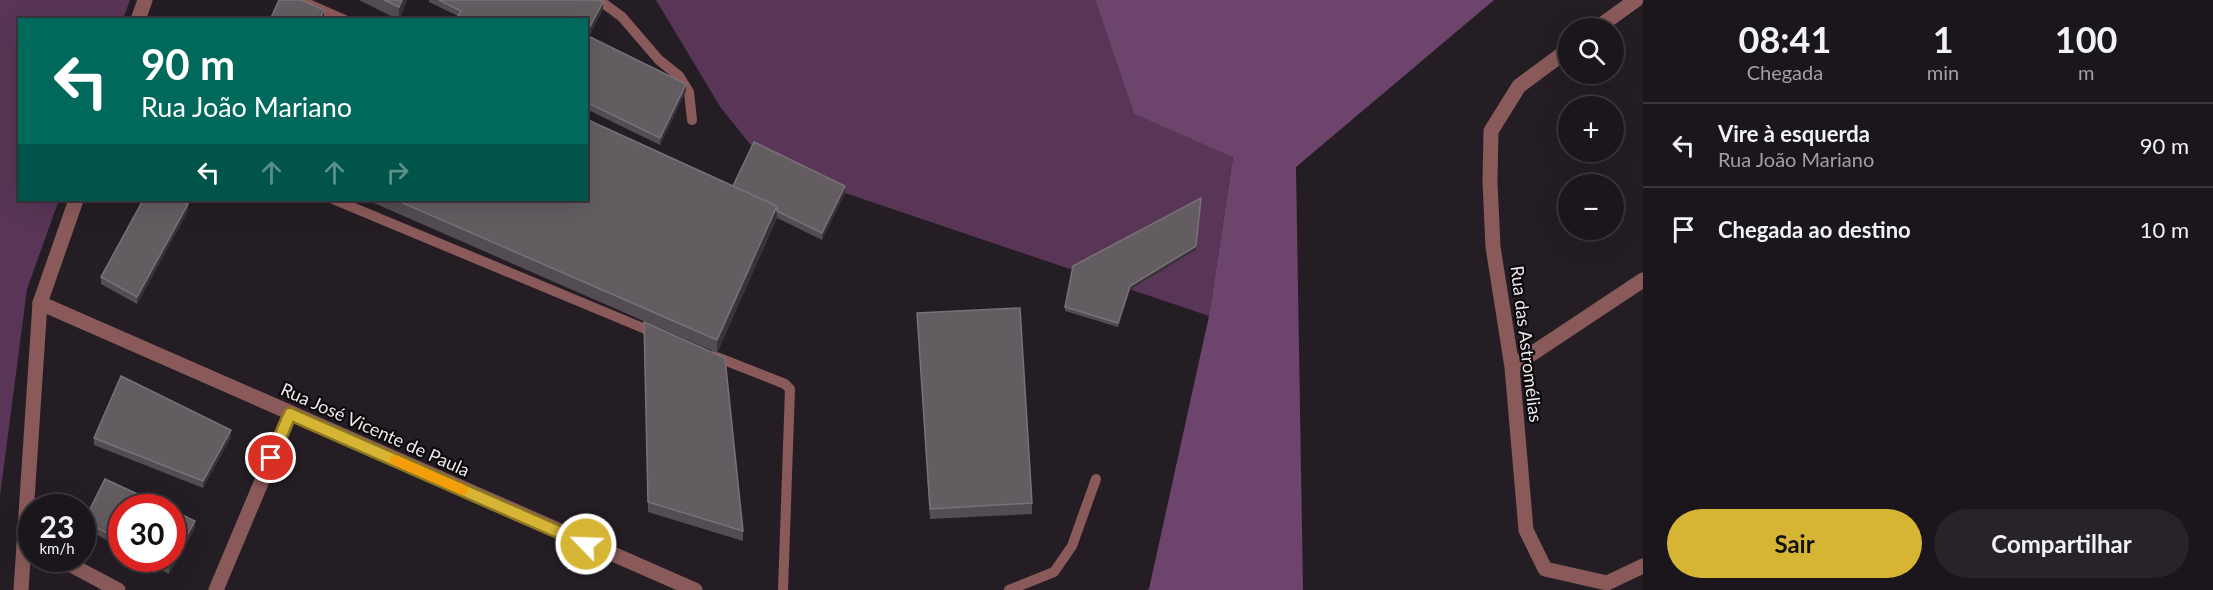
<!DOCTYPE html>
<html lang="pt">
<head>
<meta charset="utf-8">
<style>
	:root { --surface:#1b161b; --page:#282328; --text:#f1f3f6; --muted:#a09fa3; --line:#39353a; --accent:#d6b534 }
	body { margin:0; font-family:Lato,sans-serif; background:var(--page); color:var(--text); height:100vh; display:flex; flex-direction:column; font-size:22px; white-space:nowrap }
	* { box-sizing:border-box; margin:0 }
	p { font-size:20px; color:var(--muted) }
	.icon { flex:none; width:33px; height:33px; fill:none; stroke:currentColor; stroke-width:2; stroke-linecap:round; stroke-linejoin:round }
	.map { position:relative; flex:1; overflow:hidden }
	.sheet { display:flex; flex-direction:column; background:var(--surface); width:570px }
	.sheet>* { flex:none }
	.guide { position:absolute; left:18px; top:18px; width:570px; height:183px; border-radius:0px; box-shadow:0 6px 24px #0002,0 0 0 2px var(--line); background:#00695c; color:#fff; overflow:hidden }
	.fabs { position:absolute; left:1558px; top:18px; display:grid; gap:12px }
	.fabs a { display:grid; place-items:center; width:66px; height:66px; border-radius:50%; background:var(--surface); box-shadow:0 6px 24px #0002,0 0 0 2px var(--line); font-size:30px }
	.speed { position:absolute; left:18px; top:494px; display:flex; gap:12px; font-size:30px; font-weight:700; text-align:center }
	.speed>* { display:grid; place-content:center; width:78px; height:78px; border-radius:50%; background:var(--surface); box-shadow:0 6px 24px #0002,0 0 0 2px var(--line); line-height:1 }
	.speed small { font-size:15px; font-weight:400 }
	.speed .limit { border:9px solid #d22; background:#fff; color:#111 }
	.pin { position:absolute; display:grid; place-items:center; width:51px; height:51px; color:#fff; margin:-26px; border:3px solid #fff; border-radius:50%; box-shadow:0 2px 6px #0007 }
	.me { position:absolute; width:66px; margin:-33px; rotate:294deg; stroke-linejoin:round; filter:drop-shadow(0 0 4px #0008) }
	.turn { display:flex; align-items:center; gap:21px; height:126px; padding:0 24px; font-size:27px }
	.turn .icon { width:78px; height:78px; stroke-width:2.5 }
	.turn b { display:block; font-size:42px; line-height:51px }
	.lanes { display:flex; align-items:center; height:57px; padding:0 24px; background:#0003; justify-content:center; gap:30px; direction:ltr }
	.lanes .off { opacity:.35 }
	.eta { display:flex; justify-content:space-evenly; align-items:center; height:102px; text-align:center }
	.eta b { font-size:36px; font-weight:700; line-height:42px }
	.cta { display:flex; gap:12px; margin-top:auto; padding:12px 24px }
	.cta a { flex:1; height:69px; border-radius:36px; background:var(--accent); color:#111; font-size:24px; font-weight:700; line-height:69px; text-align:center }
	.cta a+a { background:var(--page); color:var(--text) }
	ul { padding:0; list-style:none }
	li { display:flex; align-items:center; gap:18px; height:84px; padding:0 24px; border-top:2px solid var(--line) }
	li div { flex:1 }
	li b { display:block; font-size:22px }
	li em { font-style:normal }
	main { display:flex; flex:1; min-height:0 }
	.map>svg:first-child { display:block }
	.green { fill:#593657 }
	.forest { fill:#6d446b }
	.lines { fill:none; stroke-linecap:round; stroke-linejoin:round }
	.service { stroke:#8a5a5a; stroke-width:10 }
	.minor { stroke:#8a5a5a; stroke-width:15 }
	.tertiary { stroke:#8a5a5a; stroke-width:15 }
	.wall { fill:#534c52 }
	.shaded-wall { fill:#393238 }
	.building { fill:#635d62; stroke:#787278; stroke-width:1.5 }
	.route-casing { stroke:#8b7622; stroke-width:15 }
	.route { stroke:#d6b534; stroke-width:10 }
	.slow { stroke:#f59e0b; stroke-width:10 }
	.labels { text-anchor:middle; stroke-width:4.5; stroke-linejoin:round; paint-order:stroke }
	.street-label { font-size:18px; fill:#ece8eb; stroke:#0c090c }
</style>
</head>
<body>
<main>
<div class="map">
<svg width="1643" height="590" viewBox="0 0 1643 590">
	<rect width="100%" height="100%" fill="#241e24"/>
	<path class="green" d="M0,0H130L123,19L20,20V200H59L27,289L0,496Z
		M656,0H1095L1134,114L1233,156L1209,316L845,193L754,149L721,108Z"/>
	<path class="forest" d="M1095,0H1494L1296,167L1303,590H1147L1149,589L1209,316L1233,157L1134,114Z"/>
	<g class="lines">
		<path class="service" d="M299,0L345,20
			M599,0L622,17L659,60L679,76L689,92L692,120
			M335,200L655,333
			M714,356L785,384L790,389L783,590
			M1009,590L1054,572L1072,546L1096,479"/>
		<path class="minor" d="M1597,28L1636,0
			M1569,49L1519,86L1491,131L1490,182L1493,247L1512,367L1526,530L1545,569L1607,583L1643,566
			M40,303L695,590
			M1512,367L1643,280
			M58,558L118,590
			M216,590L290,414"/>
		<path class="tertiary" d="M138,20L145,0
			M21,590L40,303L76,200"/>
	</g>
	<path class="wall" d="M359,0H407L399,20Z
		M429,0H599L603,9L589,36L686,91L660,145L586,109V20L458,16L429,2Z
		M733,186L845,193L822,240L777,218L717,353L367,200H586Z
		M188,211L137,304L101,284V277Z
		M1196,250L1130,290L1118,327L1065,311V307Z
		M917,313L1032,503V514L930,519Z
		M644,322L743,531V541L648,512Z
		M231,437L203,488L94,445V438Z
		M122,507V548L84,528V521Z
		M195,528L169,574L139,558H172Z"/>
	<path class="shaded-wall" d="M402,0H407L399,20V7Z
		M603,2V9L586,42V34Z
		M324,10V17L323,20H319Z
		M686,84V91L660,145V138Z
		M845,186V193L822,240V233Z
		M1201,202L1196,250L1130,290L1118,327V323L1130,286Z
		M188,204V211L137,304V297Z
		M777,206V218L717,353V340Z
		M231,430V437L203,488V481Z
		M195,521V528L169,574V567Z"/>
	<path class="building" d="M279,0H301L324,10L319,20H270Z
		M384,0H402L399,7Z
		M439,0H599L603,2L586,34V20H456L461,11Z
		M586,35L686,84L660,138L586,102Z
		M586,119L777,206L717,340L396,200H586Z
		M754,142L845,186L822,233L777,211V206L733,186Z
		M1201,198L1196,246L1130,286L1118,323L1065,307L1073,266Z
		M143,200H180L188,204L137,297L101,277Z
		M1020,308L1032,503L930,509L917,313Z
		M644,322L725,358L743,531L648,502Z
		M121,376L231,430L203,481L94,438Z
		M105,479L165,507H122V541L84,521Z
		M172,510L195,521L169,567L153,558H172Z"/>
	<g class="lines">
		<g class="route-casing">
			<path id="route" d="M271,458L290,414L586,544"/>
		</g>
		<use href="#route" class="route"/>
		<path class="slow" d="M395,460L463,490"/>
	</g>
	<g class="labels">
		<g class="street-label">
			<text transform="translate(1526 344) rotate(83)" y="6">Rua das Astromélias</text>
			<text transform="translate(375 430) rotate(24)" y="6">Rua José Vicente de Paula</text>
		</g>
	</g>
</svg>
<div class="fabs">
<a><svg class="icon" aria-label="search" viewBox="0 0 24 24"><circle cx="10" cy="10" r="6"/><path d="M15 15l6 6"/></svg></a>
<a>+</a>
<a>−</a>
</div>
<div class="speed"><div>23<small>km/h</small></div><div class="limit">30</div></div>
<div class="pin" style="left:271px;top:458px;background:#d93025"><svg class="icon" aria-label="arrive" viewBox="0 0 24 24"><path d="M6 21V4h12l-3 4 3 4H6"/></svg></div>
<svg class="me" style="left:586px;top:544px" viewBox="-20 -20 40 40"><circle r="17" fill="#d6b534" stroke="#fff" stroke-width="3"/><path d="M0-11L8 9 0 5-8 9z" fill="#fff"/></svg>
<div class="guide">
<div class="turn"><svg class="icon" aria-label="left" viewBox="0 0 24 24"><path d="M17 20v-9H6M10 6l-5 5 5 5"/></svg><div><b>90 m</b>Rua João Mariano</div></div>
<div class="lanes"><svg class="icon" aria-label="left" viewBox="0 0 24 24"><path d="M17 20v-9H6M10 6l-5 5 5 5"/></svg><svg class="icon off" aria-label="ahead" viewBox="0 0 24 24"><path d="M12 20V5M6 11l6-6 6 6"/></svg><svg class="icon off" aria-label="ahead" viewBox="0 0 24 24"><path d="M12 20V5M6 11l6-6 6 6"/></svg><svg class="icon off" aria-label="right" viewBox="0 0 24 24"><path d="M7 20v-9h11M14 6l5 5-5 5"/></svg></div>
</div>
</div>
<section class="sheet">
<div class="eta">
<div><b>08:41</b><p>Chegada</p></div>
<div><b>1</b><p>min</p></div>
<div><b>100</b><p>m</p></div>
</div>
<ul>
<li><svg class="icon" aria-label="left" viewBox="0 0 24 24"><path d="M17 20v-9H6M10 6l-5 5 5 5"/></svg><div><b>Vire à esquerda</b><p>Rua João Mariano</p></div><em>90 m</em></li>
<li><svg class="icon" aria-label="arrive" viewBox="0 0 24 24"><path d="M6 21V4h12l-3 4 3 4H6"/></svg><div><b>Chegada ao destino</b></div><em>10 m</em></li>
</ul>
<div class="cta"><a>Sair</a><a>Compartilhar</a></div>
</section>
</main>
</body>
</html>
